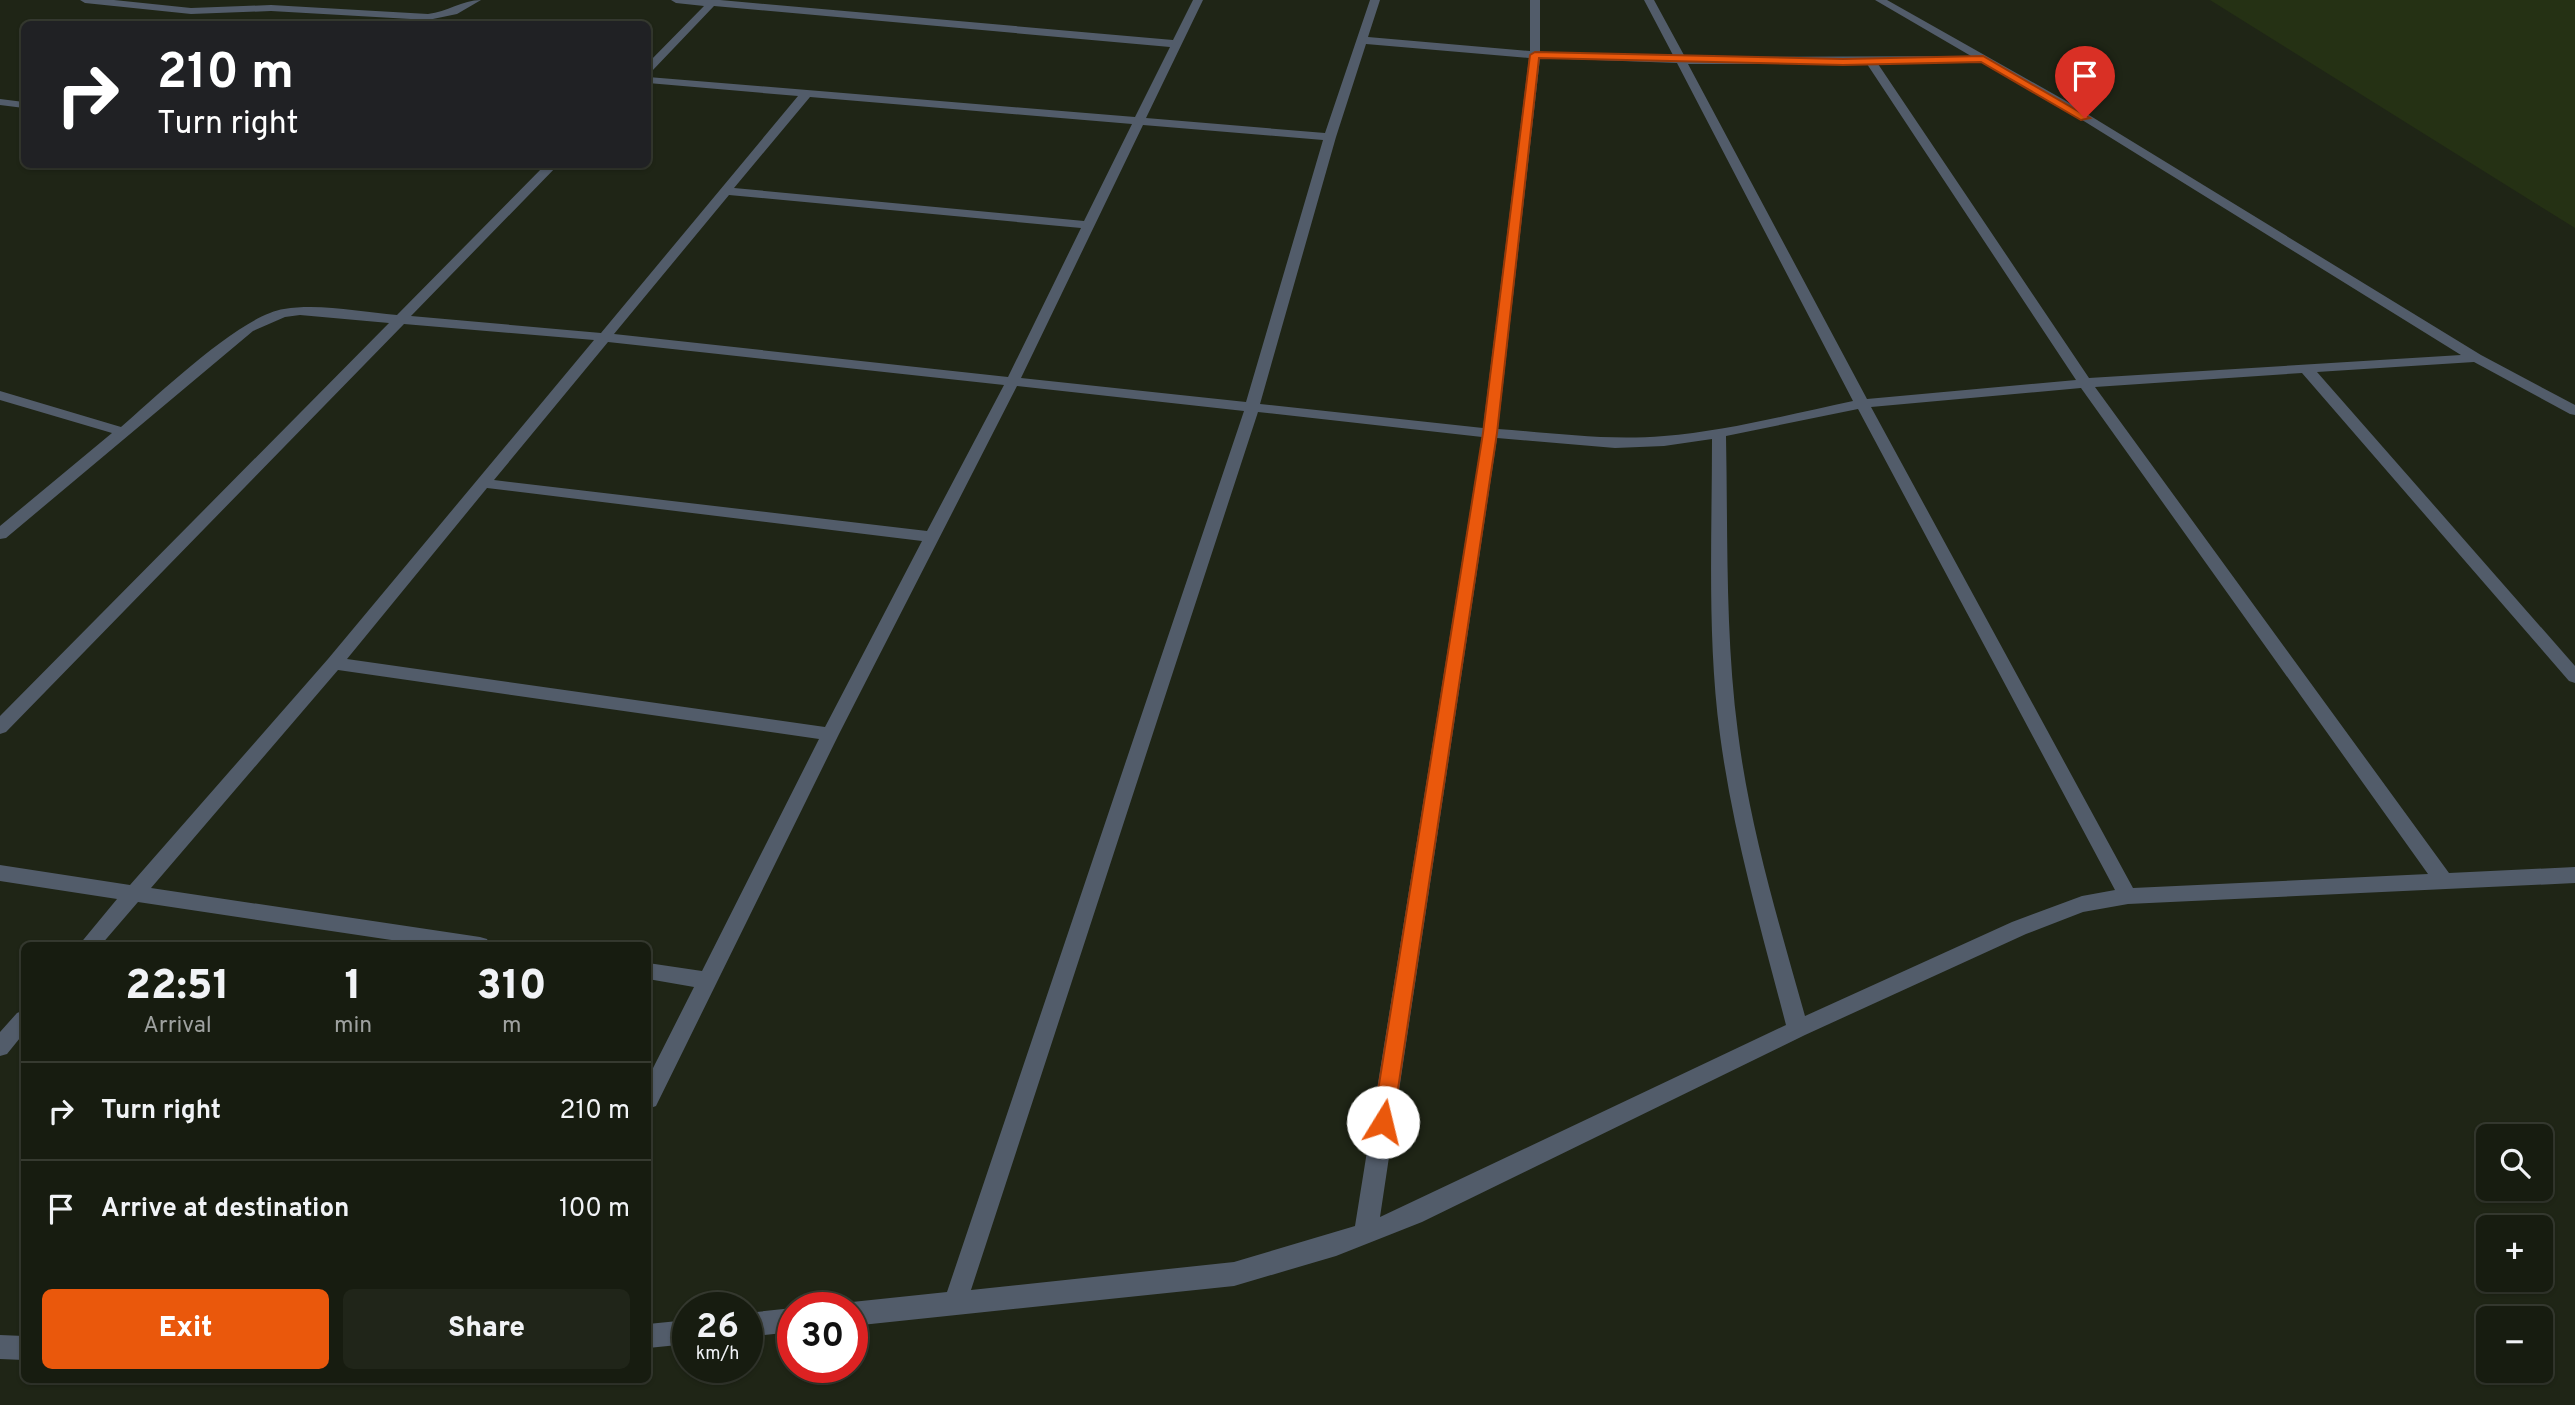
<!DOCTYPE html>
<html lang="en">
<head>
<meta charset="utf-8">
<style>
	:root { --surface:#171c10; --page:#202519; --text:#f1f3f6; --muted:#9ea19f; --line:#363a30; --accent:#ea580c }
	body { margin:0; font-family:Overpass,sans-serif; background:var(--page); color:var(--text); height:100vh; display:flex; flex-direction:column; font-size:26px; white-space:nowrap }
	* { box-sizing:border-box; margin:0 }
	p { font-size:23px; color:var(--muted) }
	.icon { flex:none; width:38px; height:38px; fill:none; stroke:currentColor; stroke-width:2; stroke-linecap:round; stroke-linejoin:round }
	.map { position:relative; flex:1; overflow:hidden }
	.sheet { position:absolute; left:21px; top:942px; width:630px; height:441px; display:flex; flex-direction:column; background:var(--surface); border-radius:10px; box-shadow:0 2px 5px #0004,0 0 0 2px var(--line) }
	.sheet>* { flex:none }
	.top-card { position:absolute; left:21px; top:21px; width:630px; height:147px; border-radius:10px; box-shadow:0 2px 5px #0004,0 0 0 2px var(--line); background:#202124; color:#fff; overflow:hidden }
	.fabs { position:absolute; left:2476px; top:1124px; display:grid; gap:14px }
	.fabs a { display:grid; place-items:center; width:77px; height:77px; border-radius:10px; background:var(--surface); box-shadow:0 2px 5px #0004,0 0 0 2px var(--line); font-size:35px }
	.speed { position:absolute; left:672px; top:1292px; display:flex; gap:14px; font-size:35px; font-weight:700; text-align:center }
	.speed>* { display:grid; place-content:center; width:91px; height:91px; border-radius:50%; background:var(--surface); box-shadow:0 2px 5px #0004,0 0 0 2px var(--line); line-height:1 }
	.speed small { font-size:18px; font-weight:400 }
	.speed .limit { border:10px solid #d22; background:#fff; color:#111 }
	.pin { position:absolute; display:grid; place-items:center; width:60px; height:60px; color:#fff; margin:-72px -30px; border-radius:50% 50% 50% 0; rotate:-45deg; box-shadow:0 0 7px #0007 }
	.pin .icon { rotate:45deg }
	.me { position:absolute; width:77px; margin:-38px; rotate:9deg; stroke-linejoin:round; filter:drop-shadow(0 0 5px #0008) }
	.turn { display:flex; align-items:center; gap:24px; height:147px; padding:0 21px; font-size:32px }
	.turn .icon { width:91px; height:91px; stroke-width:2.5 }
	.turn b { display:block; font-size:49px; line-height:60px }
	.eta { display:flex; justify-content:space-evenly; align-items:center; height:119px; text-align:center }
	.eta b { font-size:42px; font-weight:800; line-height:49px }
	.cta { display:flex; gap:14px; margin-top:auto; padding:14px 21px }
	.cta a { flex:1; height:80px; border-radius:10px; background:var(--accent); color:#fff; font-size:28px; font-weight:800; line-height:80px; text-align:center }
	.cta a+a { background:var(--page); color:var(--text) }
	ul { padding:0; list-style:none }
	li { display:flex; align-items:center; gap:21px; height:98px; padding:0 21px; border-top:2px solid var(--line) }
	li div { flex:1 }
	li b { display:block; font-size:26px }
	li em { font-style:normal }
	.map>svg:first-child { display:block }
	.green { fill:#253114 }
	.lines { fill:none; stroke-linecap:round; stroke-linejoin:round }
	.minor { fill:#525c6a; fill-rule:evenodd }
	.route { fill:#ea580c; stroke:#983908; stroke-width:2 }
</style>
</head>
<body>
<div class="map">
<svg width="2575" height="1405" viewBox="0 0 2575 1405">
	<rect width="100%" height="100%" fill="#1f2516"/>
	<path class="green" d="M2210,0H2575V228Z"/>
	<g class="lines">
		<path class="minor" d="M80,0H114L191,8L271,5L428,14C447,12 462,0 481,0L457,14L428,20L271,11L191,14L85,3Z
			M671,0H720L1173,40L1193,0H1203L1146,118L1325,133L1370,0H1380L1368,37L1530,51V0H1540V52L1674,57L1644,0H1654L1685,57L1971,56L1875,0H1887L2066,101L2481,355L2575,405V415L2570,414L2474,362L2317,372L2575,666V683L2569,681L2302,373L2095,387L2449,873L2575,867V883L2128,904L2083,912L2026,934L1805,1035L1422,1222L1336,1256L1234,1286L852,1326V1307H843L852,1302L947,1292L1244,411L1017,386L839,734L656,1106L648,1109V1078L694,987L648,979V963L702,971L819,739L338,670L151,888L480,937L487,939L490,945H425L138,902L101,945H79L117,899L0,881V865L130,885L328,659L594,340L404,324L6,732L0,734V716L389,323L300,315L285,317L253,331L6,538L0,539V526L112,433L0,400V391L121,427C157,396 241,315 284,309C320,303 361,312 397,315L546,164H559L411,316L601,333L798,96L648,83V77L1135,117L1170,47L714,6L652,71L648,72V63L704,6L676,3ZM1366,44L1529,58L1483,428L1260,404L1336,137ZM1540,58L1677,63L1853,401C1791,414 1727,431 1664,436C1608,441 1553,433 1498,429ZM1982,62L2058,105L2461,355L2089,378L1878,64ZM1688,64H1867L2076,380L1867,399ZM810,97L1132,124L1084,221L734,188ZM1143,125L1323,140L1246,402L1021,378ZM729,195L1081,228L1008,377L614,334ZM608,342L1004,385L927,531L494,480ZM2081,388L2428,874L2133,888L1871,407ZM1858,409L2115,890L2082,896L2012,922L1805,1016C1779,923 1750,829 1738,733C1725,634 1728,535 1726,436ZM1258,412L1482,437L1355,1226L1234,1262L971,1290ZM1497,438L1615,448L1664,446L1712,439C1712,537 1707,637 1720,735C1733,833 1761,929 1786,1025L1380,1217ZM487,488L922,541L825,727L347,659Z
			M0,99L24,102V108L0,105Z
			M24,1010V1033L7,1054L0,1056V1032L17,1013Z
			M793,1308V1332L747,1337V1313Z
			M688,1320V1344L648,1348V1324Z
			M0,1335L24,1336V1360L0,1359Z"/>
	</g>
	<path class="route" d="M1535,52L1843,59L1983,56L2090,118L2081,120L1981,62L1843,65L1539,58L1497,433L1393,1122L1390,1129L1383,1131L1376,1129L1373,1122L1483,433L1530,55Z"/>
</svg>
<div class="fabs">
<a><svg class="icon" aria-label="search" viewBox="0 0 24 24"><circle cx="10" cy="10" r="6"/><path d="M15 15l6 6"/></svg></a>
<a>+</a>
<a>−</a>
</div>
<div class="speed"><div>26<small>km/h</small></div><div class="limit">30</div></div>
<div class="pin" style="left:2085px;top:118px;background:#d93025"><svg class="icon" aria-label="arrive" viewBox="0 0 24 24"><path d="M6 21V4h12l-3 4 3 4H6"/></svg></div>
<svg class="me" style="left:1383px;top:1122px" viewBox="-20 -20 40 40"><circle r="19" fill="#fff"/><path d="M0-13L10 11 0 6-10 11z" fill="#ea580c"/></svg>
<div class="top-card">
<div class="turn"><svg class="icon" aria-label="right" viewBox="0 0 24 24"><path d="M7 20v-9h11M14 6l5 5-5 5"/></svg><div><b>210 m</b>Turn right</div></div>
</div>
<section class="sheet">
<div class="eta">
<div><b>22:51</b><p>Arrival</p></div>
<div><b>1</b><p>min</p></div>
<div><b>310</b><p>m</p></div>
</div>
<ul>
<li><svg class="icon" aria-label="right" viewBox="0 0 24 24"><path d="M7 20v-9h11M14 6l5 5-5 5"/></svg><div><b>Turn right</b></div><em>210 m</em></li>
<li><svg class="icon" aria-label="arrive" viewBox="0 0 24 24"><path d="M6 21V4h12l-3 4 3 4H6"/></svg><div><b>Arrive at destination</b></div><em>100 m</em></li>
</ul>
<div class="cta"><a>Exit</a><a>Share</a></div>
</section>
</div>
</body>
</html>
